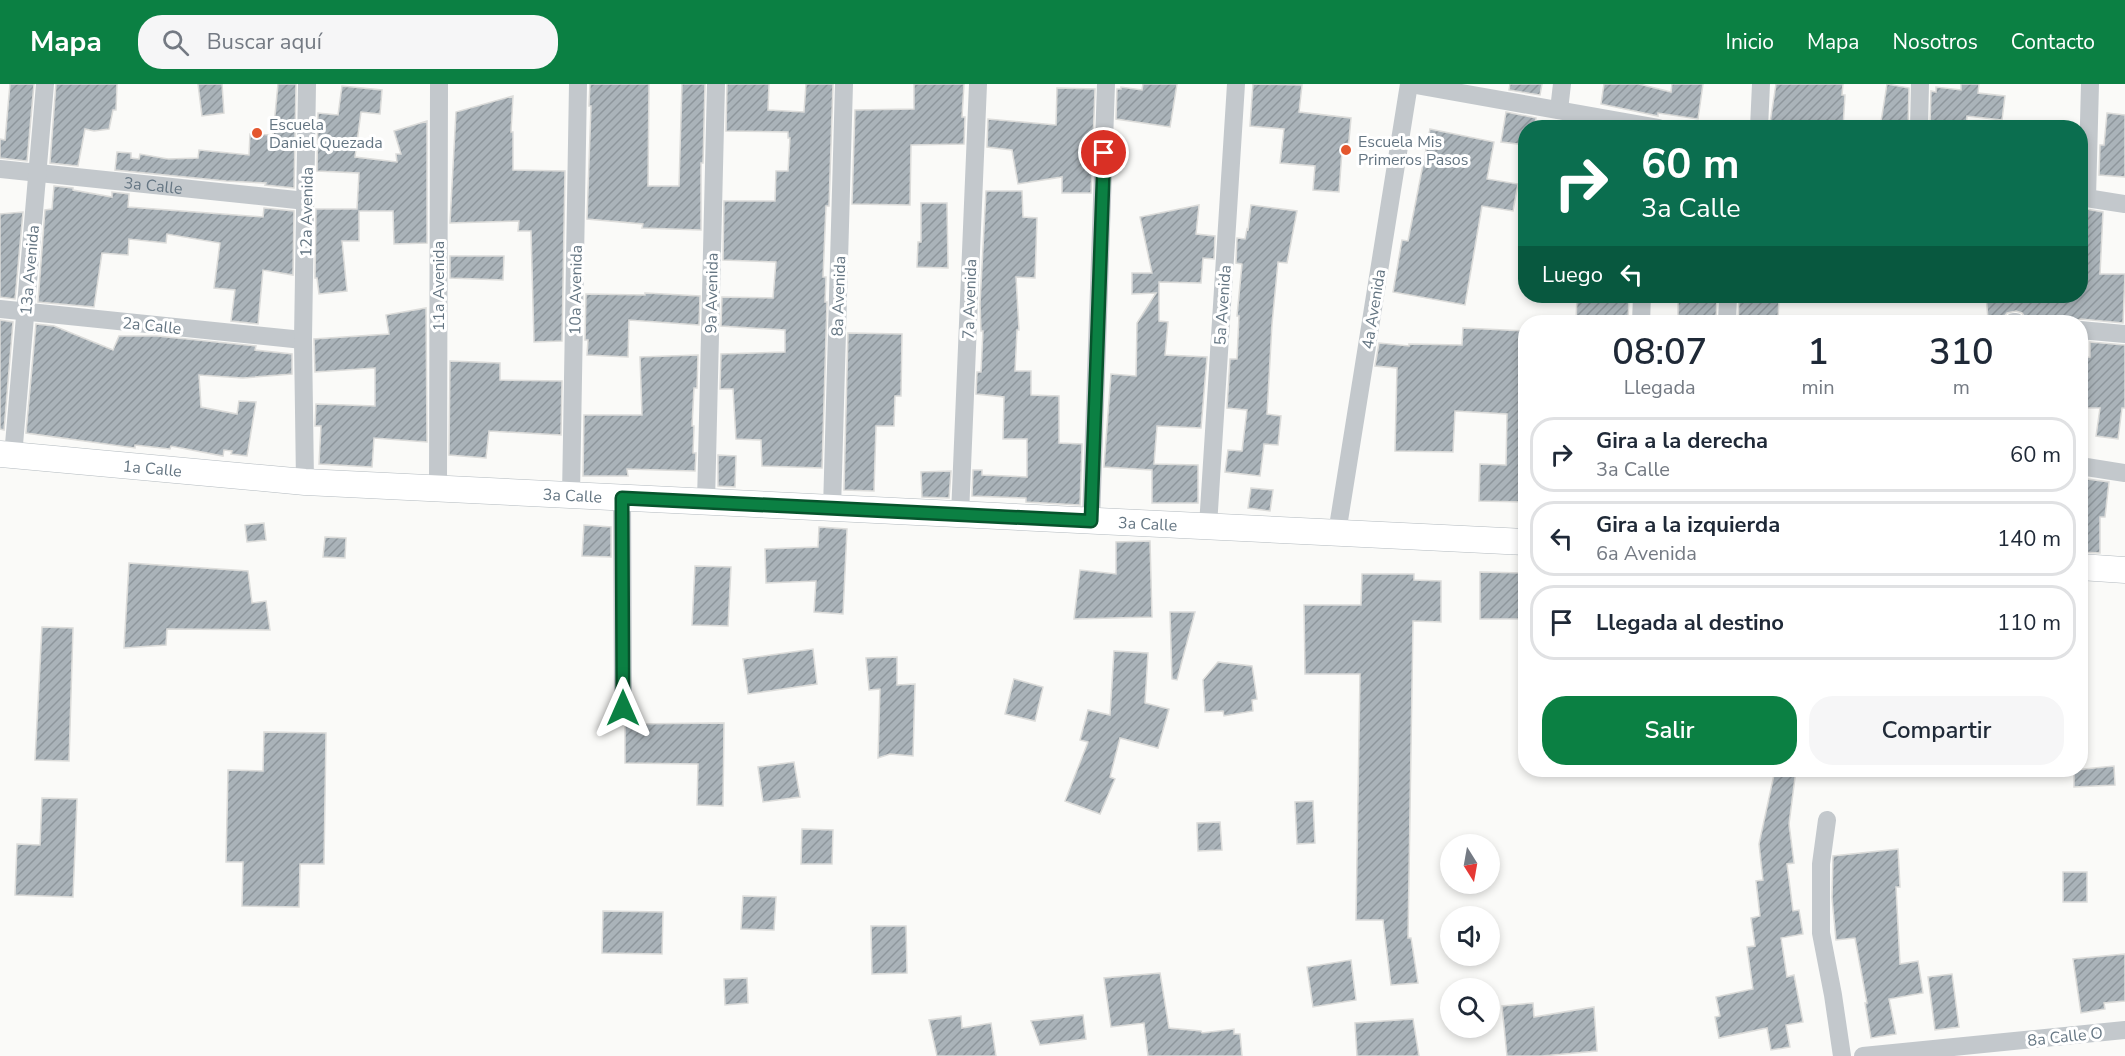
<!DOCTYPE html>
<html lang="es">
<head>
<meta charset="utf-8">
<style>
	:root { --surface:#fff; --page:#f6f6f7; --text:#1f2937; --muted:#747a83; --line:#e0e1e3; --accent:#0b8043 }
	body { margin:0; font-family:"Nunito Sans",sans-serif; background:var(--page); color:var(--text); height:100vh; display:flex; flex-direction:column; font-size:22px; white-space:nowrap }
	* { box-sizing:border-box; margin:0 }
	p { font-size:20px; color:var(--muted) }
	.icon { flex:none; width:33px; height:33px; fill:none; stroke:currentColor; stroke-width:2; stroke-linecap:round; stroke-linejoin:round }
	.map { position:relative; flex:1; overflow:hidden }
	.details { position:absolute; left:1518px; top:231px; width:570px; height:462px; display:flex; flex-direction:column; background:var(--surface); border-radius:24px; box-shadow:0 3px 9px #0003 }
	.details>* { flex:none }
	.hud { position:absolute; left:1518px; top:36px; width:570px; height:183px; border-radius:24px; box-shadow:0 3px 9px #0003; background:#0b6e4f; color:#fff; overflow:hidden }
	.needle { width:39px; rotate:169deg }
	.controls { position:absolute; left:1440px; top:750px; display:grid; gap:12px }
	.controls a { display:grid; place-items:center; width:60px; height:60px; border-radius:50%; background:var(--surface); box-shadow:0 3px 9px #0003; font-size:30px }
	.pin { position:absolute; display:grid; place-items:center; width:51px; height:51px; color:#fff; margin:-26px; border:3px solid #fff; border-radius:50%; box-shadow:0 2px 6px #0007 }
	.me { position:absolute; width:66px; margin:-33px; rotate:0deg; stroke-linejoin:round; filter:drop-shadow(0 0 4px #0008) }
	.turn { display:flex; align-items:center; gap:21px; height:126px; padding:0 24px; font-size:27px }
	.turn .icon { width:78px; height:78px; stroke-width:2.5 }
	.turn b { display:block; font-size:42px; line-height:51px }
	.then { display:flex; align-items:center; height:57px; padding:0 24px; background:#0003; gap:12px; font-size:22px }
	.eta { display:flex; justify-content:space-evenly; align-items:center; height:102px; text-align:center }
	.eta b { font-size:36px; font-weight:600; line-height:42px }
	.button { display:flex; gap:12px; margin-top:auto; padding:12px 24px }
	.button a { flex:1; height:69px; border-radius:24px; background:var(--accent); color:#fff; font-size:24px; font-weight:600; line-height:69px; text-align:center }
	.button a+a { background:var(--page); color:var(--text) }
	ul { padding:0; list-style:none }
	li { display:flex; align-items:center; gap:18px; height:75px; margin:0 12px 9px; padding:0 12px; border:3px solid var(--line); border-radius:24px }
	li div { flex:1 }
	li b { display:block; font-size:22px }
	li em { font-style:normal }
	header { display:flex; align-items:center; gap:36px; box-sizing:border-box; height:84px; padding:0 30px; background:var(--accent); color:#fff }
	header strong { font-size:28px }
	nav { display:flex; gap:33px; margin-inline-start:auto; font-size:21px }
	.search { width:420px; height:54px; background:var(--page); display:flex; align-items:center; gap:15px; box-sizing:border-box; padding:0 21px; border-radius:24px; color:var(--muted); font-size:22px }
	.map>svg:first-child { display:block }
	.building { fill:url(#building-hatch); stroke:#dcdcda; stroke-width:1.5 }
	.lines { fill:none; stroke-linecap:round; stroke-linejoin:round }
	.secondary-casing { stroke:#b3babf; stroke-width:27 }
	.street { stroke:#c3c8cc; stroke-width:18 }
	.secondary { stroke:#fff; stroke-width:26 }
	.route-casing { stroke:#07532c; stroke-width:15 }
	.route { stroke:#0b8043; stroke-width:10 }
	.poi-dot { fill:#e4572e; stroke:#fff; stroke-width:2 }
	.labels { text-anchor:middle; stroke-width:6; stroke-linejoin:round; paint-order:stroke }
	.poi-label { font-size:16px; fill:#657683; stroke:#fff; text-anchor:start }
	.street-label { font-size:16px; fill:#657683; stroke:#fff }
</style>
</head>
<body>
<header>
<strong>Mapa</strong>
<div class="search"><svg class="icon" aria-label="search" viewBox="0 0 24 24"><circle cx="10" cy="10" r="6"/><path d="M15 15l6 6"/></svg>Buscar aquí</div>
<nav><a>Inicio</a><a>Mapa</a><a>Nosotros</a><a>Contacto</a></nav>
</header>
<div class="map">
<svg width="2125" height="972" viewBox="0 0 2125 972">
	<defs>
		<pattern id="building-hatch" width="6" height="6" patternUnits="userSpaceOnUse" patternTransform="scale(1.5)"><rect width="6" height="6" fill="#aab3b9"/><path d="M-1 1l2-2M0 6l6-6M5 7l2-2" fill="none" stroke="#8e969c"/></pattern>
	</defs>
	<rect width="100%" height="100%" fill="#fafaf8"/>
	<path class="building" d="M10,0H34L27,77L0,74V55L5,56Z
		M56,0H117L116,26H113L109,45L94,47L85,45L78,82L50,79Z
		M198,0H222L224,29L202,32Z
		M278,0H296L294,104L265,101L266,99L226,97L115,86L117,68L131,69V74L139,75L140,70L168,75L198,74L199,66L249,71L250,50L273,51Z
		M590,0H649L648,102H679L682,0H705L703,79H701V146L642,144L643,140L587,135L591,22H589Z
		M727,0H769L768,26L804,28L806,0H833L829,122H826L823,193H826L825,218H827L822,384L762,382L761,356L736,355L733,305H720L721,270L785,268V246L721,242L722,213L773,214L776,178L723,176L724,117H775L776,87H788L790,54H788V48L726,47Z
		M914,0H964L962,33H965L964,60L911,61L910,121L852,120L855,26L914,25Z
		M1143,0H1177L1170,43L1116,35L1117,5H1121V3L1142,6Z
		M1253,0L1302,1L1299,28L1351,34L1348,67H1342L1339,108L1313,106L1315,82L1280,79L1284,45L1250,42Z
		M1510,0H1542L1540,11L1509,6Z
		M1604,0H1639L1671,8L1672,0H1703L1698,35L1658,29V32L1601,20Z
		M1776,0H1843L1842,11H1845L1843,44H1796L1770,39Z
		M1887,0L1909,4L1908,44H1880Z
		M1961,0H1979L1978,9L2005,12L2002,36L1967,32L1966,44H1930L1931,7L1936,8V3L1961,6Z
		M342,2L382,6L380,30L361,28L355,73L397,78L396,70H401L394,47L427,37V159L394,160L393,127H359V157H342L347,207L319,210L317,194H315L316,125H357L359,89L317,87L318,29L338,31Z
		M1057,4L1095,5L1091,109H1062V93L1018,100L1012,66L987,63L988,35L1056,41Z
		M513,12L511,48H513V86L565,87L562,257L534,258L531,147H518L519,137L450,139L456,28Z
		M1506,28L1536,34L1534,44H1526V61L1501,58Z
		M2107,29L2125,31V93L2099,91L2100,61H2104Z
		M1430,45L1494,58L1487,95L1518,100L1513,127L1482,122L1465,221L1393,208L1402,156L1408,157Z
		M54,102L73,104V106L112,113V108L129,110L128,123L263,133L264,124L294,127L293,191L263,186L258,240L231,237L235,206L214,204L220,159L167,150L166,159L129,155L128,171L102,169L94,223L38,218L45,126L52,125Z
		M986,107H1022L1023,133L1037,134L1035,194L1016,193L1019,246H1017L1015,287H1031V311L1059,312V359L1082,360L1080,421L1026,418V414L972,412L973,386H982V391L1027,393V355H1003L1004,313L976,310L977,288H981L983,247H981L980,220Z
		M921,119H947L948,184L917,183L918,158H921Z
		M1199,121L1196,150L1215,152L1214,175L1203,174L1201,199L1159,198V237L1168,238L1165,271L1207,273L1201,344L1157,342L1154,380L1198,381V419H1152V386L1104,383L1111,290L1136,292L1137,239L1156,209L1132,210V189H1152L1140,133Z
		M1251,121L1297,127L1287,179L1278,178L1272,240L1267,330L1281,332L1278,361L1264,360L1260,392L1225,388L1228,366L1242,367L1247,326L1227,324L1230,275H1237L1239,232H1237L1242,180L1236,179L1237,154L1245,155L1247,145L1248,146Z
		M2080,124L2103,128L2100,190H2125L2123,239L2081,235L2072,238H2043V237L2027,236L2022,229L2016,227L2007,229L2002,235H1988L1986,212H2080Z
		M23,128L15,215L0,213V130Z
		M450,172H504L503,196L450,194Z
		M645,209L700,212L699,241L629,236L628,273L587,271L588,256H585L586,210L645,211Z
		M1577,212H1629L1628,238H1576Z
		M1678,212H1717L1716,238H1678Z
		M1739,212H1779L1778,238H1738Z
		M426,224L427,358L374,354L372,383L319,380L321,342H315L316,320L375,322V284L315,288L314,255L389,250L386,231Z
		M0,236L13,238L4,346L0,345Z
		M36,240L54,242L113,266L119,252H157L256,262L255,266L292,270V290L243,294L199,291L201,323L237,330L239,317L256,318L247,372L231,370L232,367L224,366L223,372L171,362L170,365L135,361V364L26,349Z
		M1463,244L1526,247V418L1479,417L1480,380L1506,381L1507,330L1455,327L1453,368L1395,367L1397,284L1375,282L1379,259L1409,262V260L1462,261Z
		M848,249L902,250L901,312H895L894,342H876L874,407L844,406Z
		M2090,258L2125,261V324H2122L2118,355L2096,352L2100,324H2080V274L2090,273Z
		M698,271L697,304H694L692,342H694L693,369H696L695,387L627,385L628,392H583L584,331H642L640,273Z
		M450,277L500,279V296L562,297L561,351L489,347L486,374L449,371Z
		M718,371L736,372L735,403L718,402Z
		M951,387L949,414L922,413L921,388Z
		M2080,394L2109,398L2105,433H2100V469L2080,468Z
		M1251,404L1273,406L1270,427L1248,424Z
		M264,439L266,456L247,458L245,441Z
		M584,441L611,443V473L582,472Z
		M819,443L847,445L843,530L814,528L816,497L766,499L765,465L818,463Z
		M325,453L346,454L345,474L323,473Z
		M1150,457L1152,533L1074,535L1080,486L1116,490V458Z
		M129,479L248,487L252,519L266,517L270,546L167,545L166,561L124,564Z
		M695,482L731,483L728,542L692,541Z
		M1480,488L1526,489V535H1480Z
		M1362,490H1414V496L1441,497V538L1413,537L1408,854H1411L1418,899L1391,901L1383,836H1356L1360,590H1305L1304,521H1361Z
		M1170,528H1195L1177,596L1172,595Z
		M42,543L73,544L69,677L35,676Z
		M813,565L817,600L748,610L743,575Z
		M1114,567L1148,569L1145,619L1169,625L1158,664L1120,654L1110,693L1115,695L1100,730L1065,717L1088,658L1080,656L1088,626L1110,631Z
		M897,573V601L915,600L913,672L890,670L878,674L880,605L869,606L866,574Z
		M1218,578L1252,582L1257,615L1252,616L1253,627L1224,632L1223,627L1205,628L1203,596Z
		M1014,595L1043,603L1035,637L1005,630Z
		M724,639L723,722L697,721L698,680L625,679V640Z
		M264,648L326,649L324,780H300L299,823L242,822L243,778H226L228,686L263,687Z
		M794,678L800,713L763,718L758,683Z
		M2114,682L2115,701L2074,703V686Z
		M1775,686H1796L1789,740L1794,779L1787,780L1793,827L1799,826L1803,850L1781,854L1787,893L1794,891L1803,938L1786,941L1790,963L1771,966L1767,944L1719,954L1715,933L1720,932L1716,913L1753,905L1747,863L1755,862L1751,834L1760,832L1756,797L1763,796L1759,760Z
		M42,714L77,715L73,813L15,811L17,760L40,761Z
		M1313,717L1315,759L1297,760L1295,718Z
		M1220,738L1222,766L1198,767L1197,739Z
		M802,745L833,746L832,780H801Z
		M1898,765L1900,803H1896L1900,880L1918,877L1923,909L1889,915L1896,950L1871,954L1865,919H1867L1855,854L1836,856L1832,814L1833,772Z
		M2063,788H2087V818H2063Z
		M743,812L776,813L774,846L741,845Z
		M603,827L663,828L662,870L602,869Z
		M871,842H906L907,889L872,890Z
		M2125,870V917L2104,919L2105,925L2081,929L2073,875Z
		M1351,876L1356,916L1313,923L1307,883Z
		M1160,889L1169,944L1201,947L1202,949L1234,945V950H1240L1242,972H1148L1144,939L1111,943L1104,894Z
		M1952,890L1959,943L1935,946L1928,893Z
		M747,894L748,919L725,921L724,895Z
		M1533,919L1534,933L1594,923L1597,967L1542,972H1507L1502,922Z
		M1083,931L1086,955L1040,961L1031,937Z
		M961,932L962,944L991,939L996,972H937L929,936Z
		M1413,935L1419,972H1357L1355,939Z"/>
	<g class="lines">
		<g class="secondary-casing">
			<g id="secondary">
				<path id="s2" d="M0,370L305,398L1526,458"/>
				<path d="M2080,483L2125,486"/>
			</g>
		</g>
		<g class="street">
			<path d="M1410,0L1659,44"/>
			<path d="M1559,26L1562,0"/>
			<path d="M1759,44L1761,0"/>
			<path d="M1919,44L1920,0"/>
			<path id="s1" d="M0,85L306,117"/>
			<path d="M2080,113L2125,120"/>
			<path d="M2087,114L2090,0"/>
			<path d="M0,225L303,256"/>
			<path d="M1641,238L1642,212"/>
			<path d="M1727,238L1728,212"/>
			<path d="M2013,238H2016"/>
			<path d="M2080,246L2125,250"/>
			<path d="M13,372L45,0"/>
			<path d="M2080,382L2125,389"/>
			<path d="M305,398L303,256L307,0"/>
			<path d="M438,404L439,0"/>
			<path d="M571,412L578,0"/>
			<path d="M622,414L623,624"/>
			<path d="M706,418L716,0"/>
			<path d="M832,425L844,0"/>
			<path d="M960,431L978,0"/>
			<path d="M1091,437L1106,0"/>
			<path d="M1208,442L1236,0"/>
			<path d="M1337,449L1409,0"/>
			<path d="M1827,736L1821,780V849L1833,911L1842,972"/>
			<path d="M1863,972L2125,946"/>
		</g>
		<use href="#secondary" class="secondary"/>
	</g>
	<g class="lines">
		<g class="route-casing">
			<path id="route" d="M623,624L622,414L1091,437L1104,69"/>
		</g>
		<use href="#route" class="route"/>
	</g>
	<g class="poi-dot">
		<circle cx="257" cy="49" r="6"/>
		<circle cx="1346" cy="66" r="6"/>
	</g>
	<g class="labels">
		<g class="poi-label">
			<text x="269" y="46">Escuela<tspan x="269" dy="18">Daniel Quezada</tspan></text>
			<text x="1358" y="63">Escuela Mis<tspan x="1358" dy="18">Primeros Pasos</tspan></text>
		</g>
		<g class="street-label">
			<text dy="6" stroke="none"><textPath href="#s1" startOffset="154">3a Calle</textPath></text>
			<text transform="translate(306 128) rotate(-89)" y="6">12a Avenida</text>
			<text transform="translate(29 186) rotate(-85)" y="6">13a Avenida</text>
			<text transform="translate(438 202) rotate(-90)" y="6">11a Avenida</text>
			<text transform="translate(575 206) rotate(-89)" y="6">10a Avenida</text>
			<text transform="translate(711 209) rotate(-89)" y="6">9a Avenida</text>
			<text transform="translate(838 212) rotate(-88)" y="6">8a Avenida</text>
			<text transform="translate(969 215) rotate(-88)" y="6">7a Avenida</text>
			<text transform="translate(1222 221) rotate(-86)" y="6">5a Avenida</text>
			<text transform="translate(1373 225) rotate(-81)" y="6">4a Avenida</text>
			<text transform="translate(152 241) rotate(6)" y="6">2a Calle</text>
			<text dy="6" stroke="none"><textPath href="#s2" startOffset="153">1a Calle</textPath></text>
			<text dy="6" stroke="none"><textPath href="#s2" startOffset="574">3a Calle</textPath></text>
			<text dy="6" stroke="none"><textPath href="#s2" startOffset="1150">3a Calle</textPath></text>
			<text transform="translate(2065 952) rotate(-6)" y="6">8a Calle O</text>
		</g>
	</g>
</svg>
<div class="controls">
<a><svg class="needle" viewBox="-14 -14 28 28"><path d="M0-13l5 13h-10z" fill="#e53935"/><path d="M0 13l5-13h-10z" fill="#747a83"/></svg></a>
<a><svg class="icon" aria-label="sound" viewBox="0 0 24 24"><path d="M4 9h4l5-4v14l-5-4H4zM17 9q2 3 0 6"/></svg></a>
<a><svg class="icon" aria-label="search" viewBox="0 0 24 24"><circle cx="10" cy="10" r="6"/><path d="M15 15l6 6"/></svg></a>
</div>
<div class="pin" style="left:1104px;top:69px;background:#d93025"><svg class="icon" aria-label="arrive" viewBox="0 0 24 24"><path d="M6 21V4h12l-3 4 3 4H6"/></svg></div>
<svg class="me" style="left:623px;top:624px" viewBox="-20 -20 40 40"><path d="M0-17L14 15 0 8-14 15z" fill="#0b8043" stroke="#fff" stroke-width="4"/></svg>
<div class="hud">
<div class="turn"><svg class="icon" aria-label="right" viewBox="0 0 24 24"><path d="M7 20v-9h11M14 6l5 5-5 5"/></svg><div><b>60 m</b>3a Calle</div></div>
<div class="then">Luego<svg class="icon" aria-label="left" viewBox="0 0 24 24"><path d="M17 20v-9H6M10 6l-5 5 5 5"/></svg></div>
</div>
<section class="details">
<div class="eta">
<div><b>08:07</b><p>Llegada</p></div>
<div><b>1</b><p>min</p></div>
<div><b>310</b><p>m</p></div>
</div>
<ul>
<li><svg class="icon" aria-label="right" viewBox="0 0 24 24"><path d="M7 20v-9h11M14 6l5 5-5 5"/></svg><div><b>Gira a la derecha</b><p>3a Calle</p></div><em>60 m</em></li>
<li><svg class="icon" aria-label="left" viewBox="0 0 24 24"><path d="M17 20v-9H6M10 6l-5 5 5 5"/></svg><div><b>Gira a la izquierda</b><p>6a Avenida</p></div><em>140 m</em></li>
<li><svg class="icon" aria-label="arrive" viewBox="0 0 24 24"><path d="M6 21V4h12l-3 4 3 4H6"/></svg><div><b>Llegada al destino</b></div><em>110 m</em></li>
</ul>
<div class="button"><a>Salir</a><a>Compartir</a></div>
</section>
</div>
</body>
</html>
